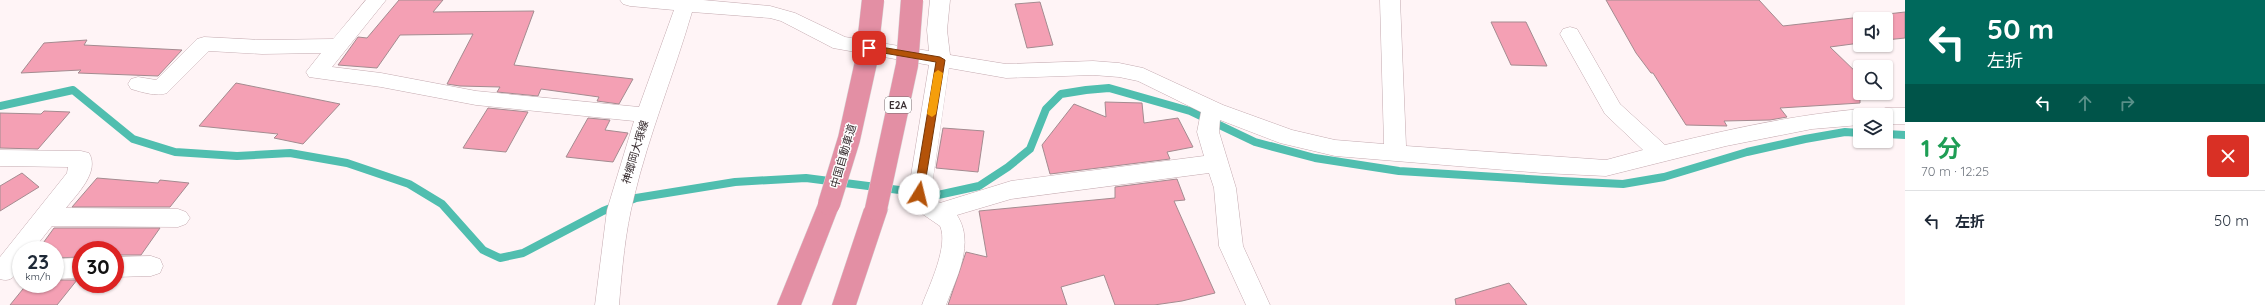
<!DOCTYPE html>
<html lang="ja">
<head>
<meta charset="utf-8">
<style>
	:root { --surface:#fff; --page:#f2f2f3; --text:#1f2937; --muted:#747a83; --line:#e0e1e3 }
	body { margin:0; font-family:Quicksand,"Noto Sans JP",sans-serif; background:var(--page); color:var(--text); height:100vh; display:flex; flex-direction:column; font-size:15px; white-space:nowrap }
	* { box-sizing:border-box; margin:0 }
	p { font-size:13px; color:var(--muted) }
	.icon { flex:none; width:22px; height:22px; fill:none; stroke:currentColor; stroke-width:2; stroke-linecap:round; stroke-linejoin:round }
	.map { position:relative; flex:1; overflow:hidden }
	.drawer { display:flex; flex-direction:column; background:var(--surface); width:360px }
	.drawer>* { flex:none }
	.hud { background:#00695c; color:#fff; overflow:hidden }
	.tools { position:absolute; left:1853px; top:12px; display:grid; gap:8px }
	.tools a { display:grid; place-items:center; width:40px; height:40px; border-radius:4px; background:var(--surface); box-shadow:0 1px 3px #0004; font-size:20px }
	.speed { position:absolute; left:12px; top:241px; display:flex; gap:8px; font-size:20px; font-weight:700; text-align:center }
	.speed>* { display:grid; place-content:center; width:52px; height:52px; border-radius:50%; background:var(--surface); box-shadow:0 1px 3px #0004; line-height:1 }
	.speed small { font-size:10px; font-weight:400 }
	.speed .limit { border:6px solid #d22; background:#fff; color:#111 }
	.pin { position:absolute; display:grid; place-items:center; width:34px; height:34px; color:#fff; margin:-17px; border-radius:8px; box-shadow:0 2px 6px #0006 }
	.me { position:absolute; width:44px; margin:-22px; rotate:9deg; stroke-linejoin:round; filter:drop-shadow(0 0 3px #0008) }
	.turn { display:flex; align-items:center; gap:14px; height:84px; padding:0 16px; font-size:18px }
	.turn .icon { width:52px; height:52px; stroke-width:2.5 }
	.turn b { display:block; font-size:28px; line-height:34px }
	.lanes { display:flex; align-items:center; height:38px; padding:0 16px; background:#0003; justify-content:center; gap:20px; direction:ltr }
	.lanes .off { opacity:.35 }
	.round { display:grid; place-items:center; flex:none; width:42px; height:42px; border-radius:4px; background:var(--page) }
	.headline { display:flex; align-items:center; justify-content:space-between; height:68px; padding:0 16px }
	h1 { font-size:24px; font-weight:700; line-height:30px; color:#1e9e55 }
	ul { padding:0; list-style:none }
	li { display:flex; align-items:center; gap:12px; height:60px; padding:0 16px; border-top:1px solid var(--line) }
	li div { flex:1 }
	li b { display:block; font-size:15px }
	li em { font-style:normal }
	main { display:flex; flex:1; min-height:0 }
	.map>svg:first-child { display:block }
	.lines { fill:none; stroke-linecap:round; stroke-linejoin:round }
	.stream { stroke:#50beaf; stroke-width:8 }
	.building { fill:#f4a0b4; stroke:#a48b90 }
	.minor-casing { stroke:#c4aab0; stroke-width:1 }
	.highway-casing { stroke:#d7d5d6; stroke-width:1 }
	.minor { fill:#fff; fill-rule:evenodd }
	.highway { fill:#e38fa4; fill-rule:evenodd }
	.highway-bridge-casing { stroke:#d7d5d6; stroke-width:23; stroke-linecap:butt }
	.highway-bridge { stroke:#e38fa4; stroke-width:22 }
	.route { fill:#b45309; stroke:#753606 }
	.slow { fill:#f59e0b }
	.labels { text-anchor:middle; stroke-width:3; stroke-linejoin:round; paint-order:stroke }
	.shield { fill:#fff; stroke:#746d6f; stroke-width:1 }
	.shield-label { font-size:10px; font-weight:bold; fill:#392e31 }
	.street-label { font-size:11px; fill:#392e31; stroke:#fff }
</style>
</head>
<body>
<main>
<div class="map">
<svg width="1905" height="305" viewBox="0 0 1905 305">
	<rect width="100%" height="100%" fill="#fff4f6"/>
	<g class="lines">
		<path class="stream" d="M0,106L73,90L133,139L175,152L237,156L290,153L347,163L409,184L442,204L483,250L500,258L523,253L603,211L636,198L735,182L806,178L938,195L979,186L1008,167L1030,149L1046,109L1061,94L1086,90L1109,88L1190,111L1255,142L1315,158L1399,171L1561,181L1623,184L1664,177L1747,152L1805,139L1845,132L1860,133
			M1886,134L1905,135"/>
	</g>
	<path class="building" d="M399,0H443L433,12L534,11L514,65L633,79L619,104L597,101L599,97L541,89L538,96L497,92L500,87L460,86L447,84L473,34L400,35L377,68L338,65L358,37L367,38Z
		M1606,0H1759L1783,26L1905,12V38L1886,40V19H1860V43L1830,47L1860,76V103L1780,108L1787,117L1770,120L1724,121L1727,126L1686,125L1653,73H1651L1636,53Z
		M1040,2L1053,45L1027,48L1015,4Z
		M1491,22H1526L1547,66L1511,65Z
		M87,40L84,45L182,50L158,76L78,73L81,70L21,73L44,43Z
		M236,83L340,104L303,144L274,138L278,134L199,126Z
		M1105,102L1142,103L1144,123L1178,118L1193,147L1167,152L1170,159L1050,174L1042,145L1074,104L1106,117Z
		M488,108L528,112L506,152L463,148Z
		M44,111L70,112L38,149L0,148V113L41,114Z
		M588,118L610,120L605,130L628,133L613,162L566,157Z
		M943,128L984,131L978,172L936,168Z
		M22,173L39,187L0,211V186Z
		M97,178L158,183L160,180L189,183L170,207H72Z
		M1177,179L1185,200L1174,201L1215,293L1182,301L1154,305H1115L1104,275L1061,287L1067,305H948L966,252L987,257L979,211L1115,198V187Z
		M54,228H160L141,255H115V250H81V257L55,258L56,250H38Z
		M55,280H77L57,305H10L27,284H55Z
		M1509,283L1527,305H1456L1455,299Z"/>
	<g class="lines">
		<g class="minor-casing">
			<path id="minor" d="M366,0H386L332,67L381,73L476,91L639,107L674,10L630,6L623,4L620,0H703L770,6L795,13L845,37L929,51L927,30L930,0H950L947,30L950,55L1006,64L1093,61L1119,63L1143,68L1223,105L1292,130L1335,140L1384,144L1380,0H1400L1406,146L1606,160L1643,150L1605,114L1560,34L1563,29L1570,27L1577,29L1620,104L1665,145C1730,129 1794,115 1860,109L1868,112L1870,115H1860V125L1812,129L1726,146L1606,176L1542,173L1335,156L1280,143L1220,120L1219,132L1236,188L1243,246L1270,305H1246L1219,246L1214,188L1209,173L1011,199L957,215C975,243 957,277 946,305H922C929,286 949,246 940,226L918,211L908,194L929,65L833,48L781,21L770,18L692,12C674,74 649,134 634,197C625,232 622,269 619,305H595L607,210L634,121L476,105L381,87L309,77L306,72L321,53L262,54L209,51L167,93C156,97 142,92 131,89L128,84L131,79L138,77L156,80L197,39L204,37L262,40L333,39ZM949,68L1006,78L1093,75L1119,77L1138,81L1201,112L1197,132L1204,156L1011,181L940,203L931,193Z
				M1886,108H1905V124H1886V115H1876L1878,111Z
				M0,150L81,151L89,153C100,172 77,194 66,208L178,209L186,212L190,218L186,224L178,227L52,226L33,250H21C21,262 18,285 0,279V257L67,173L68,167L0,166Z
				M151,256L160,259L163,266L160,273L151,276L115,277V257Z
				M81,258V278L55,279V259Z"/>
		</g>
		<g class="highway-casing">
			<path id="highway" d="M829,195L837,198L840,204L801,305H777L818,204L821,198Z
				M876,200L884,203L888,209L856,305H832L864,209L868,203Z"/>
		</g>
		<use href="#minor" class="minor"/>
		<use href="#highway" class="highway"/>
		<g class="highway-bridge-casing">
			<path id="highway-bridge" d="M829,204L849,139L866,62L873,0
				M876,209L907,65L912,0"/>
		</g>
		<use href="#highway-bridge" class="highway-bridge"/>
	</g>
	<path class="route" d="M869,45L940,57L945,60L923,196H916L914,194L936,62L866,50V46Z"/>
	<path class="slow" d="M938,70L943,73L936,114L932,117L927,114L934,73Z"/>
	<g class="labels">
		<rect class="shield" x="885" y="97" width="26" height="16" rx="3"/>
		<g class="shield-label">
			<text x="898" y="109">E2A</text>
		</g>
		<g class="street-label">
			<text transform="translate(635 152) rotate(-73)" y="4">神郷岡大塚線</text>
			<text transform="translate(843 156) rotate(-74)" y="4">中国自動車道</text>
		</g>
	</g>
</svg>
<div class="tools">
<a><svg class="icon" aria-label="sound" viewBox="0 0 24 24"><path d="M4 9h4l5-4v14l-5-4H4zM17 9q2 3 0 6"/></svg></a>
<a><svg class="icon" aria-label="search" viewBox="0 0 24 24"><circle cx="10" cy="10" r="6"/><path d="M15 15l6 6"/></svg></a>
<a><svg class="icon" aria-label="layers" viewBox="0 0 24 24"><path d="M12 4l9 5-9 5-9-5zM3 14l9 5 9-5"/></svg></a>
</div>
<div class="speed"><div>23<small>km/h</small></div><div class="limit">30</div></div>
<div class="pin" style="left:869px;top:48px;background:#d93025"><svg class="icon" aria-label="arrive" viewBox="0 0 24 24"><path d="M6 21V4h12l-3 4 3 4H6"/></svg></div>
<svg class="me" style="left:919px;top:194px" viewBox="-20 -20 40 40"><circle r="19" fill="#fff"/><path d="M0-13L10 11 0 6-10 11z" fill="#b45309"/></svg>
</div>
<section class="drawer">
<div class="hud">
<div class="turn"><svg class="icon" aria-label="left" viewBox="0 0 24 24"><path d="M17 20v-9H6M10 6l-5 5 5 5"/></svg><div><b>50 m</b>左折</div></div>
<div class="lanes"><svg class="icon" aria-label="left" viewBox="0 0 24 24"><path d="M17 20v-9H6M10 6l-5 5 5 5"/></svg><svg class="icon off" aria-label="ahead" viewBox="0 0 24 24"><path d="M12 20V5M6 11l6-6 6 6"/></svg><svg class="icon off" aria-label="right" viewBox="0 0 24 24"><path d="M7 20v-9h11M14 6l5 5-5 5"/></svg></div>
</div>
<div class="headline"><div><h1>1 分</h1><p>70 m · 12:25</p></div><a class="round" style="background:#d93025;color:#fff"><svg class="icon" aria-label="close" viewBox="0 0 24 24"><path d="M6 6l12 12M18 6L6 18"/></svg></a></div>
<ul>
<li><svg class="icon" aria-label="left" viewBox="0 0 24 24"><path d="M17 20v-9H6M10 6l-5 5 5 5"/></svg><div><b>左折</b></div><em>50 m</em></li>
</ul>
</section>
</main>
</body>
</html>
